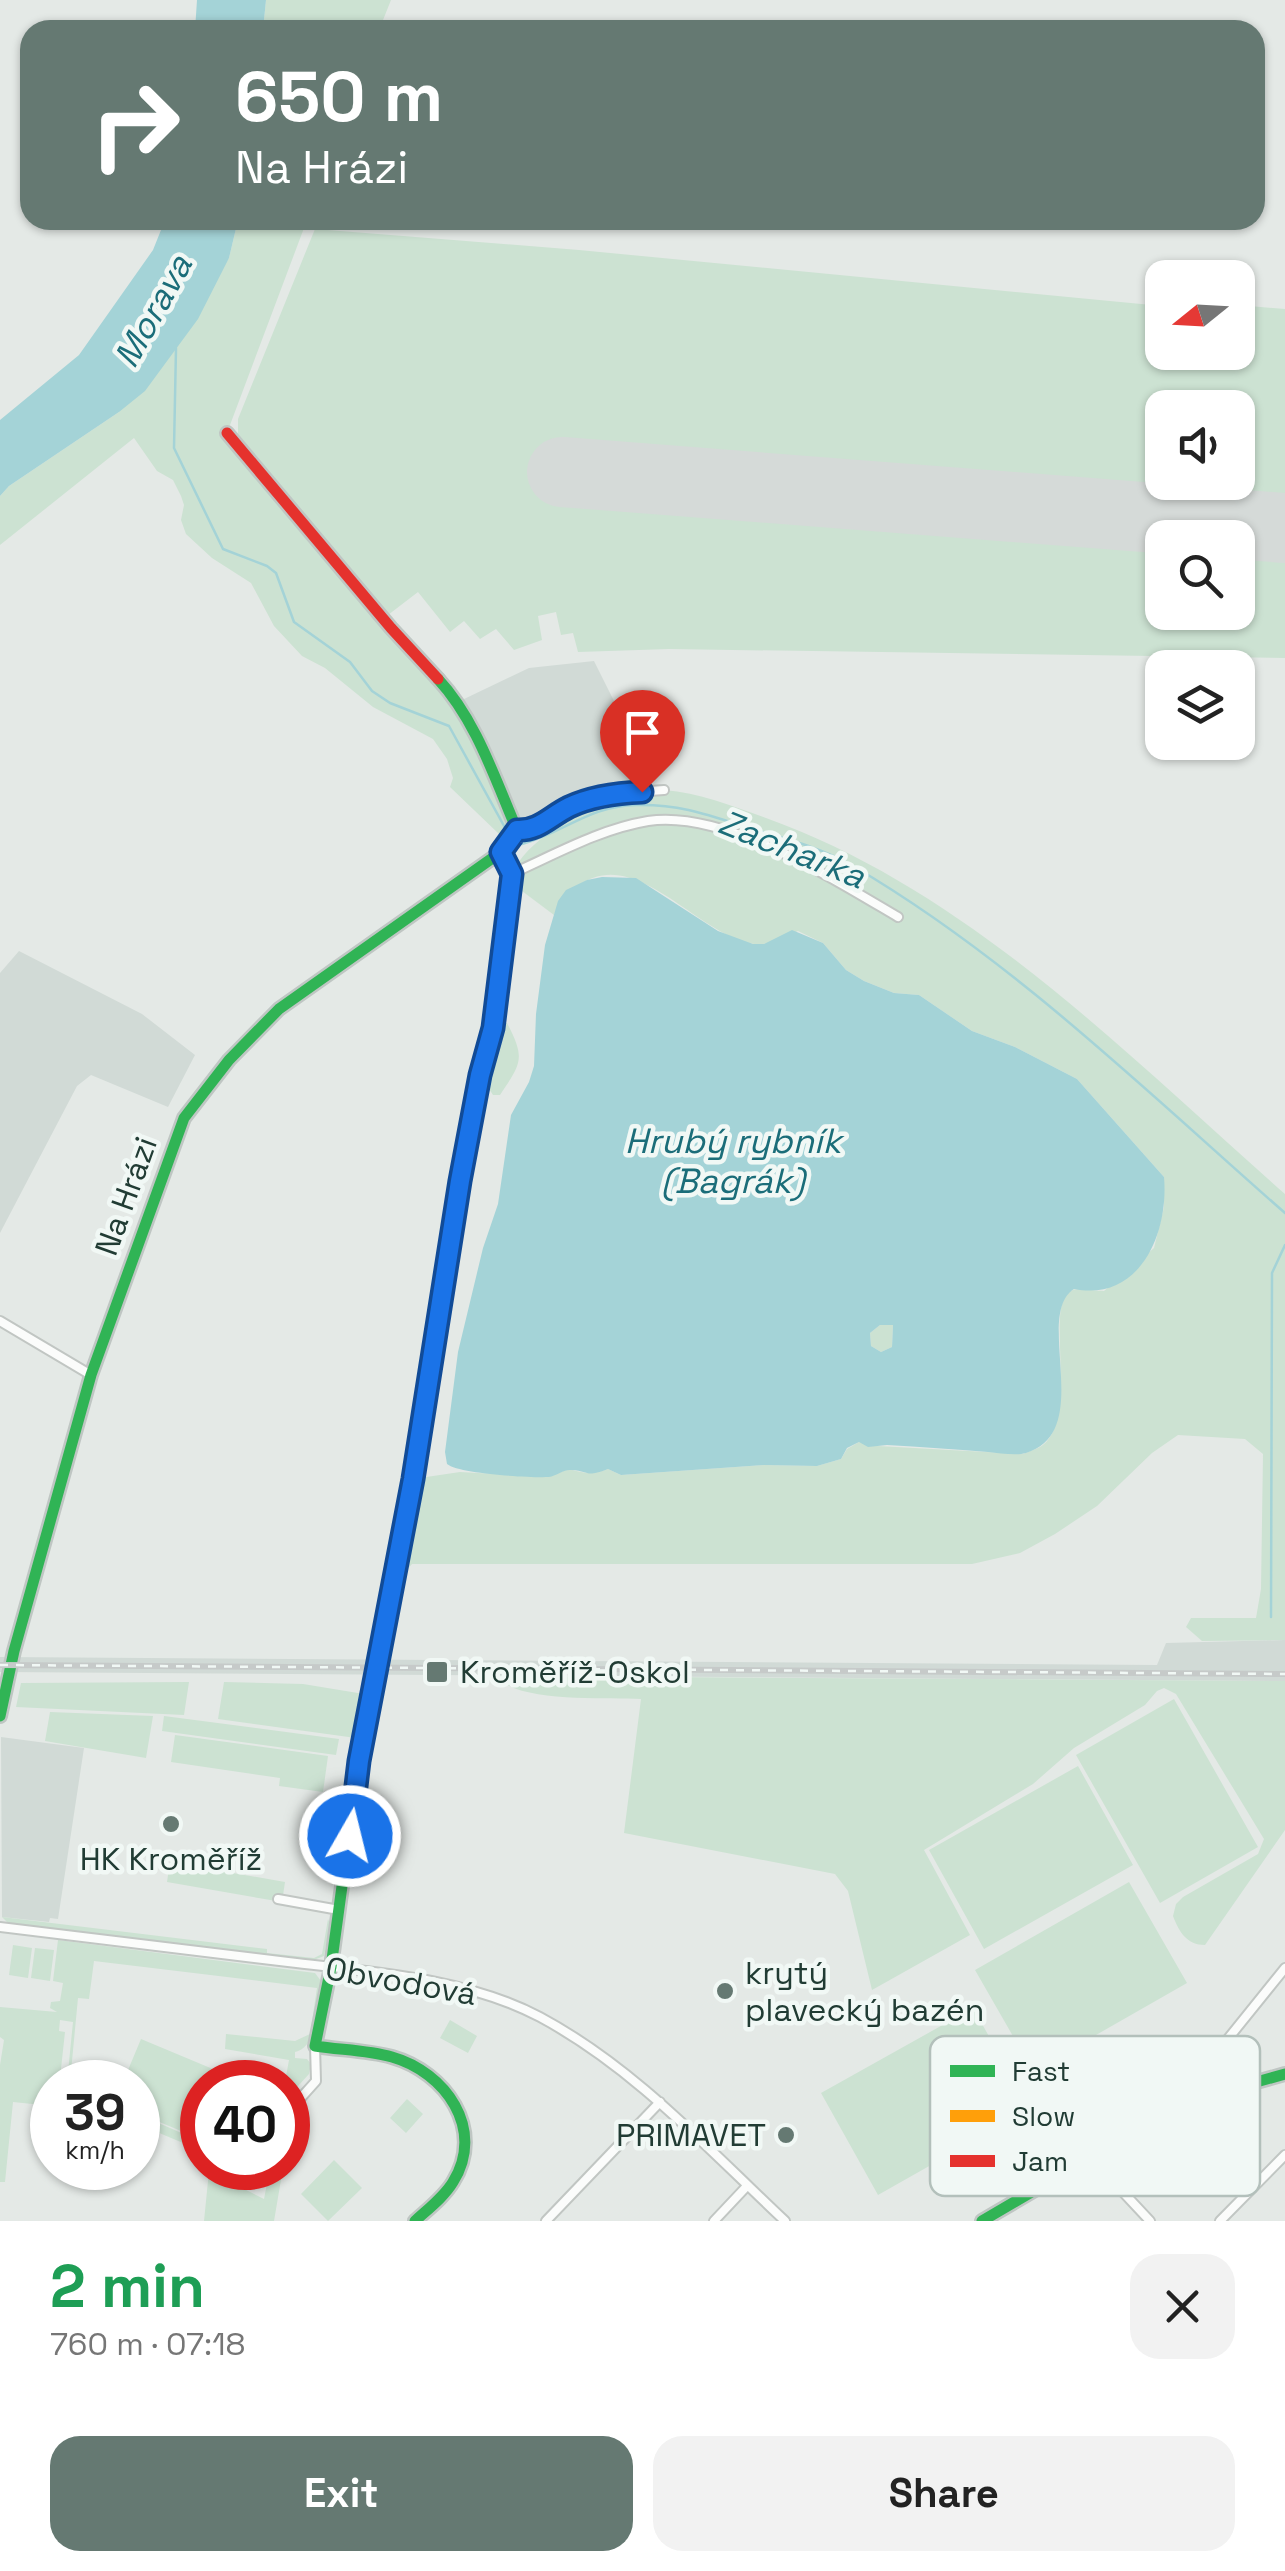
<!DOCTYPE html>
<html lang="en">
<head>
<meta charset="utf-8">
<style>
	:root { --surface:#fff; --page:#f2f2f2; --text:#222; --muted:#767676; --accent:#657972 }
	body { margin:0; font-family:"Space Grotesk",sans-serif; background:var(--page); color:var(--text); height:100vh; display:flex; flex-direction:column; font-size:38px; white-space:nowrap }
	* { box-sizing:border-box; margin:0 }
	p { font-size:32px; color:var(--muted) }
	.icon { flex:none; width:55px; height:55px; fill:none; stroke:currentColor; stroke-width:2; stroke-linecap:round; stroke-linejoin:round }
	.map { position:relative; height:2221px; overflow:hidden }
	.sheet { display:flex; flex-direction:column; background:var(--surface); flex:1 }
	.sheet>* { flex:none }
	.banner { position:absolute; left:20px; top:20px; width:1245px; height:210px; border-radius:30px; box-shadow:0 2px 8px #0004; background:#657972; color:#fff; overflow:hidden }
	.needle { width:65px; rotate:252deg }
	.fabs { position:absolute; left:1145px; top:260px; display:grid; gap:20px }
	.fabs a { display:grid; place-items:center; width:110px; height:110px; border-radius:20px; background:var(--surface); box-shadow:0 2px 8px #0004; font-size:50px }
	.speed { position:absolute; left:30px; top:2060px; display:flex; gap:20px; font-size:50px; font-weight:700; text-align:center }
	.speed>* { display:grid; place-content:center; width:130px; height:130px; border-radius:50%; background:var(--surface); box-shadow:0 2px 8px #0004; line-height:1 }
	.speed small { font-size:25px; font-weight:400 }
	.speed .limit { border:15px solid #d22; background:#fff; color:#111 }
	.pin { position:absolute; display:grid; place-items:center; width:85px; height:85px; color:#fff; margin:-102px -42px; border-radius:50% 50% 50% 0; rotate:-45deg; box-shadow:0 0 10px #0007 }
	.pin .icon { rotate:45deg }
	.me { position:absolute; width:110px; margin:-55px; rotate:8deg; stroke-linejoin:round; filter:drop-shadow(0 0 8px #0008) }
	.turn { display:flex; align-items:center; gap:35px; height:210px; padding:0 50px; font-size:45px }
	.turn .icon { width:130px; height:130px; stroke-width:2.5 }
	.turn b { display:block; font-size:70px; line-height:85px }
	.round { display:grid; place-items:center; flex:none; width:105px; height:105px; border-radius:30px; background:var(--page) }
	.overview { display:flex; align-items:center; justify-content:space-between; height:170px; padding:0 50px }
	h1 { font-size:60px; font-weight:600; line-height:75px; color:#1e9e55 }
	.primary-button { display:flex; gap:20px; margin-top:auto; padding:20px 50px }
	.primary-button a { flex:1; height:115px; border-radius:30px; background:var(--accent); color:#fff; font-size:40px; font-weight:600; line-height:115px; text-align:center }
	.primary-button a+a { background:var(--page); color:var(--text) }
	.map>svg:first-child { display:block }
	.built { fill:#d1dad6 }
	.green { fill:#cce2d2; fill-rule:evenodd }
	.water { fill:#a4d3d7; fill-rule:evenodd }
	.lines { fill:none; stroke-linecap:round; stroke-linejoin:round }
	.stream { stroke:#a4d3d7; stroke-width:2.5 }
	.runway { stroke:#d5dad8; stroke-width:70 }
	.street-casing { stroke:#c1c6c3; stroke-width:12 }
	.fast-casing { stroke:#bfc6c3; stroke-width:16 }
	.slow-casing { stroke:#bfc6c3; stroke-width:16 }
	.jam-casing { stroke:#bfc6c3; stroke-width:16 }
	.street { stroke:#fbfcfb; stroke-width:8 }
	.fast { stroke:#30b455; stroke-width:11 }
	.slow { stroke:#ff9f0a; stroke-width:11 }
	.jam { stroke:#e5322d; stroke-width:11 }
	.rail-casing { stroke:#c6cac9; stroke-width:6 }
	.rail { stroke:#f1f8f5; stroke-width:2.5; stroke-dasharray:8; stroke-linecap:butt }
	.route-casing { stroke:#114b97; stroke-width:25 }
	.route { stroke:#1a73e8; stroke-width:18 }
	.poi-dot { fill:#657972; stroke:#f1f8f5; stroke-width:4 }
	.labels { text-anchor:middle; stroke-width:9; stroke-linejoin:round; paint-order:stroke }
	.street-label { font-size:32px; fill:#213c34; stroke:#f1f8f5 }
	.poi-label { font-size:32px; fill:#213c34; stroke:#f1f8f5; text-anchor:start }
	.water-label { font-size:35px; font-style:italic; fill:#1b6d79; stroke:#f1f8f5 }
	.key { fill:#f1f8f5; stroke:#b3c0bb; stroke-width:2.5 }
	.key-label { font-size:28px; fill:#213c34 }
</style>
</head>
<body>
<div class="map">
<svg width="1285" height="2221" viewBox="0 0 1285 2221">
	<rect width="100%" height="100%" fill="#e4e9e6"/>
	<path class="built" d="M594,661L653,779L570,802L533,826L512,813L462,700L529,668Z
		M19,951L142,1014L195,1055L168,1107L91,1075L77,1086L0,1233V973Z
		M1285,1640V1681L0,1672V1657L1157,1665L1166,1643Z
		M1,1737L84,1748L58,1919L50,1918L49,1922L2,1917Z"/>
	<path class="green" d="M266,0H391L379,30H263Z
		M238,220H307L227,433L319,552L450,700L492,782L508,824L499,834L450,787L453,778L447,759L433,739L373,707L325,668L302,656L274,626L251,583L212,558L186,534L181,520L184,505L181,496L173,480L157,471L134,438L0,545V496L9,486L119,412L229,258Z
		M315,229L579,250L1162,306V352H1238V305L1285,309V503L562,446L558,493L1162,542V612H1238V548L1285,551V658L669,649L578,652L573,633L561,635L556,612L538,616L542,640L514,650L496,629L480,639L464,621L450,632L418,592L388,615L238,434V419ZM1162,408H1238V482H1162Z
		M664,790C700,793 732,806 766,818C969,891 1126,1054 1285,1194V1640L1202,1641L1186,1627L1191,1618H1256L1261,1589L1263,1454L1245,1439L1178,1435L1152,1453L1097,1506L1055,1534L1020,1553L972,1564H412L405,1572L393,1643L390,1642L386,1626L413,1479L460,1472L547,1477L569,1469C586,1474 592,1474 608,1469L621,1475L764,1465L817,1466L841,1459L847,1449L859,1442L878,1446L1023,1454C1029,1451 1039,1449 1044,1444C1080,1412 1042,1298 1073,1290C1080,1288 1095,1291 1104,1291L1154,1248L1164,1207V1177L1077,1079L1015,1047L972,1031L919,995L894,993L864,981L846,970L823,943L798,931C786,936 768,947 754,944C698,936 635,843 578,886C566,895 559,900 554,915L510,882C517,846 571,817 602,803C620,795 644,794 664,790Z
		M507,1023C526,1059 521,1063 500,1095H493L480,1075L498,1024Z
		M880,1325H893L892,1347L881,1352L871,1346L870,1333Z
		M496,1676L1285,1681V1830L1205,1945C1187,1945 1179,1932 1173,1916L1176,1904L1183,1897L1258,1854L1264,1839L1176,1694L1164,1688L1157,1691L1145,1705L1074,1748L1033,1784L924,1850L970,1935L872,1990L848,1891L835,1874L624,1833L641,1699C607,1697 516,1703 496,1676Z
		M189,1682L184,1715L16,1707L21,1683Z
		M224,1682L303,1684L364,1694L356,1738L218,1719Z
		M1174,1699L1258,1847L1160,1903L1076,1755Z
		M50,1712L153,1716L146,1758L45,1741Z
		M164,1716L339,1739L336,1755L162,1731Z
		M175,1735L328,1756L323,1792L279,1786L280,1778L171,1762Z
		M1078,1766L1133,1865L984,1949L929,1850Z
		M170,1862L285,1882L282,1902L167,1882Z
		M1129,1882L1187,1983L1033,2071L975,1970Z
		M2,1917L267,1949V1953L314,1958L322,1954L328,1919L330,1924L324,1956L311,1961L10,1925Z
		M58,1940L315,1973L321,1981C318,2002 319,2047 295,2052V2058L307,2059L311,2064L309,2074L288,2097L285,2082L289,2060L225,2049L226,2034L295,2041L310,2034L317,1988L94,1961L89,1999L78,1998L70,2082H67L73,2022L60,2020L59,2031L65,2032L60,2078L52,2082V2106L13,2102L5,2182H0V2065L4,2040L0,2037V2007L57,2012L50,2008L51,2002L60,2001L63,1983L53,1981Z
		M13,1945L32,1948L28,1978L9,1975Z
		M35,1948L54,1950L50,1981L31,1978Z
		M973,2008L1030,2109L878,2195L821,2093Z
		M450,2020L477,2036L468,2053L440,2038Z
		M141,2039L220,2072L216,2082H202V2114L193,2136L138,2113V2082H123Z
		M407,2099L423,2114L406,2133L390,2118Z
		M138,2114L202,2142V2151L138,2124Z
		M334,2160L362,2188L328,2221L301,2194Z
		M270,2168H283L274,2221H204L209,2171L264,2199Z"/>
	<path class="water" d="M197,0H266L263,30H195Z
		M165,220H238L229,258L198,319L145,391L119,412L9,486L0,496V420L79,355L153,250Z
		M602,877L636,878L718,931L753,944H764L792,930L823,943L846,970L864,981L894,993L919,995L972,1031L1015,1047L1077,1079L1164,1177C1169,1233 1140,1302 1074,1289C1033,1315 1096,1432 1026,1453C1015,1456 1000,1453 988,1452C954,1449 921,1447 887,1445L868,1447L859,1442L847,1448L841,1459L817,1466L764,1465L621,1475L608,1469C584,1478 591,1471 571,1470C564,1469 556,1476 549,1477C531,1478 459,1474 447,1464L445,1452L458,1352L483,1248L498,1204L511,1115L529,1082L534,1066L536,1014L545,945L558,901L566,890L587,880ZM880,1325H893L892,1347L881,1352L871,1346L870,1333Z"/>
	<g class="lines">
		<path class="stream" d="M176,348L174,448L223,549L267,566L276,573L294,622L350,662L372,691L390,703L449,726L509,835
			M515,840L522,844C564,833 588,806 636,805C679,804 706,814 746,827C782,838 821,847 853,866C1012,959 1147,1092 1285,1213
			M1271,1617L1272,1273L1285,1245"/>
		<path class="runway" d="M562,472L1285,528"/>
		<g class="street-casing">
			<path id="street" d="M517,830C542,831 552,812 575,804C604,794 633,792 664,790
				M511,874C556,854 600,829 648,821C724,809 835,880 898,917
				M0,1321L91,1375
				M278,1899L339,1910
				M0,1927C96,1939 192,1951 288,1962C372,1972 464,1977 540,2017C635,2068 707,2148 785,2221
				M1195,2098L1193,2088L1202,2071L1285,1968
				M291,2116L298,2101L316,2081L315,2046
				M1092,2159L1150,2221
				M546,2221L660,2102
				M714,2221L747,2186
				M1220,2221L1285,2155"/>
		</g>
		<g class="fast-casing">
			<path id="fast" d="M0,1716L14,1651L91,1375L184,1118L229,1060L279,1009L501,852L517,830C495,779 476,720 438,679
				M415,2221C428,2209 444,2197 453,2182C486,2129 445,2072 392,2057C367,2050 340,2050 315,2046L331,1967L359,1761L413,1479L454,1216L482,1068
				M982,2221L1185,2102L1285,2074"/>
		</g>
		<g class="slow-casing">
			<path id="slow" d="M482,1068L493,1028L511,874L501,852"/>
		</g>
		<g class="jam-casing">
			<path id="jam" d="M227,433L391,628L438,679"/>
		</g>
		<use href="#street" class="street"/>
		<use href="#fast" class="fast"/>
		<use href="#slow" class="slow"/>
		<use href="#jam" class="jam"/>
		<g class="rail-casing">
			<path id="rail" d="M0,1665L1285,1674"/>
		</g>
		<use href="#rail" class="rail"/>
	</g>
	<g class="lines">
		<g class="route-casing">
			<path id="route" d="M350,1836L359,1761L413,1479L460,1181L480,1075L493,1028L512,874L501,852L517,830C539,831 549,817 569,807C590,797 618,793 642,792"/>
		</g>
		<use href="#route" class="route"/>
	</g>
	<g class="poi-dot">
		<rect x="425" y="1660" width="24" height="24" rx="5"/>
		<circle cx="171" cy="1824" r="10"/>
		<circle cx="725" cy="1991" r="10"/>
		<circle cx="786" cy="2135" r="10"/>
	</g>
	<g class="labels">
		<g class="street-label">
			<text transform="translate(126 1196) rotate(-70)" y="11">Na Hrázi</text>
			<text transform="translate(401 1981) rotate(10)" y="11">Obvodová</text>
		</g>
		<g class="poi-label">
			<text x="460" y="1683">Kroměříž-Oskol</text>
			<text x="171" y="1870" text-anchor="middle">HK Kroměříž</text>
			<text x="745" y="1984">krytý<tspan x="745" dy="37">plavecký bazén</tspan></text>
			<text x="766" y="2146" text-anchor="end">PRIMAVET</text>
		</g>
		<g class="water-label">
			<text transform="translate(153 311) rotate(-61)" y="12">Morava</text>
			<text transform="translate(792 849) rotate(22)" y="12">Zacharka</text>
			<text x="733" y="1153">Hrubý rybník<tspan x="733" dy="40">(Bagrák)</tspan></text>
		</g>
	</g>
	<rect x="930" y="2036" width="330" height="160" rx="15" class="key"/>
	<rect x="950" y="2065" width="45" height="12" fill="#30b455"/>
	<rect x="950" y="2110" width="45" height="12" fill="#ff9f0a"/>
	<rect x="950" y="2155" width="45" height="12" fill="#e5322d"/>
	<g class="key-label">
		<text x="1012" y="2081">Fast</text>
		<text x="1012" y="2126">Slow</text>
		<text x="1012" y="2171">Jam</text>
	</g>
</svg>
<div class="fabs">
<a><svg class="needle" viewBox="-14 -14 28 28"><path d="M0-13l5 13h-10z" fill="#e53935"/><path d="M0 13l5-13h-10z" fill="#767676"/></svg></a>
<a><svg class="icon" aria-label="sound" viewBox="0 0 24 24"><path d="M4 9h4l5-4v14l-5-4H4zM17 9q2 3 0 6"/></svg></a>
<a><svg class="icon" aria-label="search" viewBox="0 0 24 24"><circle cx="10" cy="10" r="6"/><path d="M15 15l6 6"/></svg></a>
<a><svg class="icon" aria-label="layers" viewBox="0 0 24 24"><path d="M12 4l9 5-9 5-9-5zM3 14l9 5 9-5"/></svg></a>
</div>
<div class="speed"><div>39<small>km/h</small></div><div class="limit">40</div></div>
<div class="pin" style="left:642px;top:792px;background:#d93025"><svg class="icon" aria-label="arrive" viewBox="0 0 24 24"><path d="M6 21V4h12l-3 4 3 4H6"/></svg></div>
<svg class="me" style="left:350px;top:1836px" viewBox="-20 -20 40 40"><circle r="17" fill="#1a73e8" stroke="#fff" stroke-width="3"/><path d="M0-11L8 9 0 5-8 9z" fill="#fff"/></svg>
<div class="banner">
<div class="turn"><svg class="icon" aria-label="right" viewBox="0 0 24 24"><path d="M7 20v-9h11M14 6l5 5-5 5"/></svg><div><b>650 m</b>Na Hrázi</div></div>
</div>
</div>
<section class="sheet">
<div class="overview"><div><h1>2 min</h1><p>760 m · 07:18</p></div><a class="round"><svg class="icon" aria-label="close" viewBox="0 0 24 24"><path d="M6 6l12 12M18 6L6 18"/></svg></a></div>
<div class="primary-button"><a>Exit</a><a>Share</a></div>
</section>
</body>
</html>
